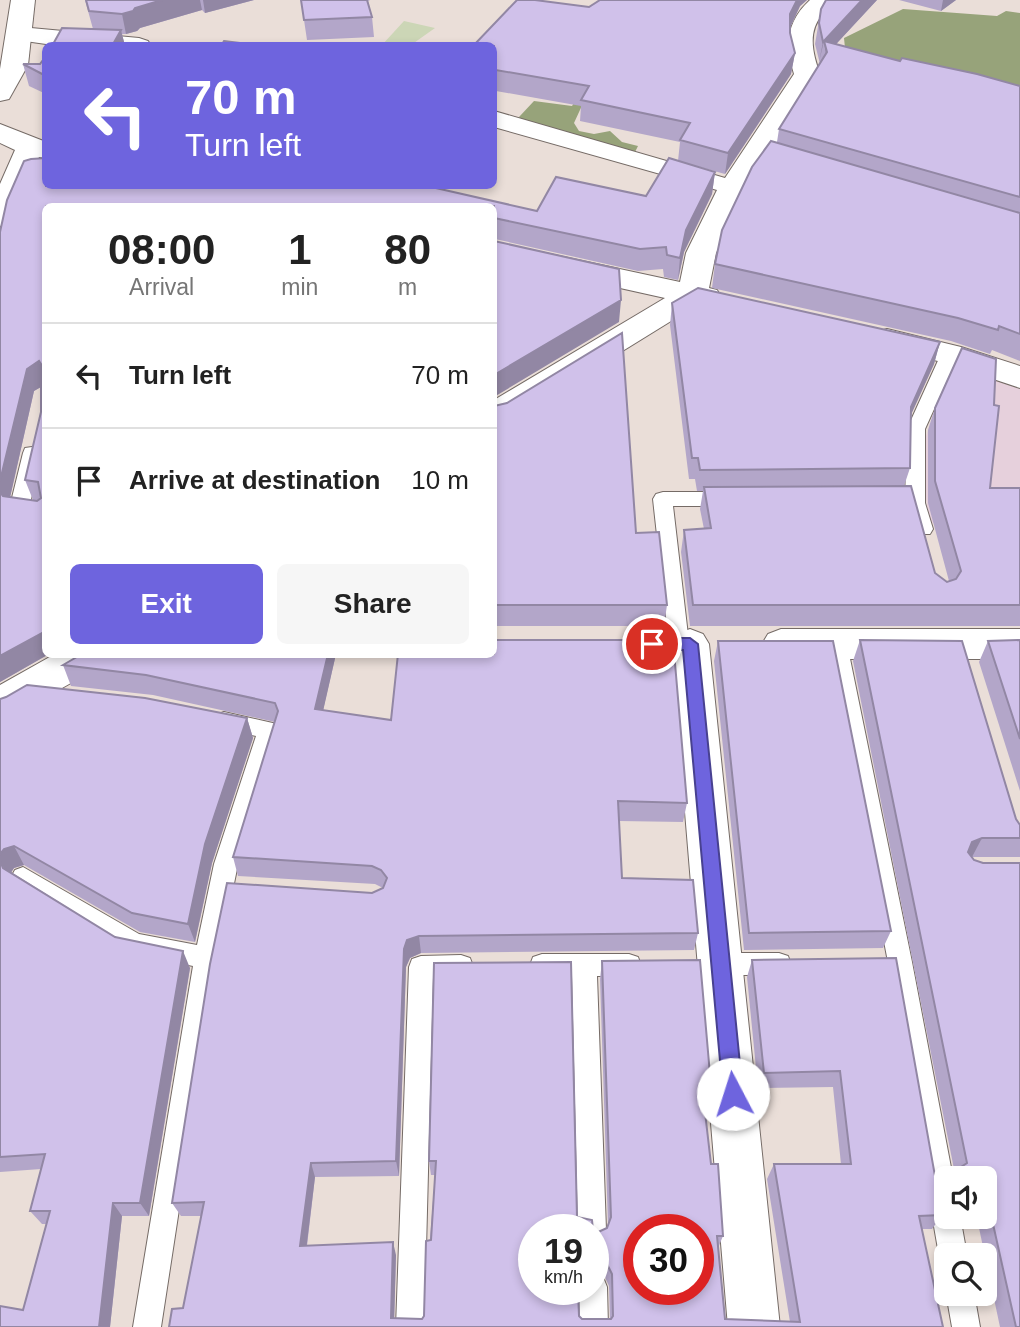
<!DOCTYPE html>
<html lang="en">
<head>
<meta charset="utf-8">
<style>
	:root { --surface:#fff; --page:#f6f6f6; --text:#222; --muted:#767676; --line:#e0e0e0; --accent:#6e64de }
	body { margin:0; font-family:Arial,sans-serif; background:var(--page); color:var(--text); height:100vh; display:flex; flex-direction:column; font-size:26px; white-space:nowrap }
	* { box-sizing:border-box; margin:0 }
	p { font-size:23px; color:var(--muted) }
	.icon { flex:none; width:38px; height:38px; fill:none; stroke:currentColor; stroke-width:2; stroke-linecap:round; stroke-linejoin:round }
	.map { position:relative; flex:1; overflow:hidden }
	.panel { position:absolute; left:42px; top:203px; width:455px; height:455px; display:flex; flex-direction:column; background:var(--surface); border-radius:10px; box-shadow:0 4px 10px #0003 }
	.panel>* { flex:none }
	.hud { position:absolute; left:42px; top:42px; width:455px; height:147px; border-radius:10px; box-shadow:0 4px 10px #0003; background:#6e64de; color:#fff; overflow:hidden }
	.tools { position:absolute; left:934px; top:1166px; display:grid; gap:14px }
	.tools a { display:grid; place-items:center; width:63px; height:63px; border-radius:10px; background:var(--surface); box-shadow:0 4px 10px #0003; font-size:35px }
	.speed { position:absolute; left:518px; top:1214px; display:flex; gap:14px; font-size:35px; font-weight:700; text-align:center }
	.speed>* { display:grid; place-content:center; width:91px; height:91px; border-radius:50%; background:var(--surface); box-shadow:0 4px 10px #0003; line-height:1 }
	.speed small { font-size:18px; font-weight:400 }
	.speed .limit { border:10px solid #d22; background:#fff; color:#111 }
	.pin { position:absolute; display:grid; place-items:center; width:60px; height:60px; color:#fff; margin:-30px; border:4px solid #fff; border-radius:50%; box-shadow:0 2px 7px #0007 }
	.me { position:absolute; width:77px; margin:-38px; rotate:355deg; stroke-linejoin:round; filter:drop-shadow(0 0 5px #0008) }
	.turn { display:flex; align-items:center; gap:24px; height:147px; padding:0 28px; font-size:32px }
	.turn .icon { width:91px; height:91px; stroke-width:2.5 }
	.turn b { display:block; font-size:49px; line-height:60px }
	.eta { display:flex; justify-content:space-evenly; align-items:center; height:119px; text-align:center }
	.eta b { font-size:42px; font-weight:600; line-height:49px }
	.primary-button { display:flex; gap:14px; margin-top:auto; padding:14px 28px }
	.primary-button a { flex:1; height:80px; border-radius:10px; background:var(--accent); color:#fff; font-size:28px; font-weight:600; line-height:80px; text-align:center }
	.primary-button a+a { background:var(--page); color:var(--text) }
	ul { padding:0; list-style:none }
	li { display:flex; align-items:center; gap:21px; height:105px; padding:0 28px; border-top:2px solid var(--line) }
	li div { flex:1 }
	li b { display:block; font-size:26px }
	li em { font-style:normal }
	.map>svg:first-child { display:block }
	.industrial { fill:#e6d0dc }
	.green { fill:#ccd6b6 }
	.forest { fill:#97a37a }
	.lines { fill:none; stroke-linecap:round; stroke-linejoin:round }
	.service-casing { stroke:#756b66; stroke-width:2 }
	.minor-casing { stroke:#756b66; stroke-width:2 }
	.secondary-casing { stroke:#756b66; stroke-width:2 }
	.service { fill:#fff; fill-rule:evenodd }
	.minor { fill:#fff; fill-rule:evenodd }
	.secondary { fill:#fff; fill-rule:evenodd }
	.wall { fill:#b3a6c9; fill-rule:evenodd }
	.shaded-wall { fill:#9287a4 }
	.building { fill:#d0c1ea; stroke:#9287a4; stroke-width:2; fill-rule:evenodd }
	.route { fill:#6e64de; stroke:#484190; stroke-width:2 }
</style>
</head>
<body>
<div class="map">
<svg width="1020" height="1327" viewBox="0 0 1020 1327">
	<rect width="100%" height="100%" fill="#eaded8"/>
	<path class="industrial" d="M976,374L1020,389V500L984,524L929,523L921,452L934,411Z"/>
	<path class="green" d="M404,21L435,28L411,45H382Z"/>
	<path class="forest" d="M903,9L997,16L1006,11L1020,13V104L845,48L844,38Z
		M590,77L585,99L574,123L579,131L594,134L610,131L622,142L638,146L635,152L521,121L519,117L534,101L572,106Z"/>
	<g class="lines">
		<g class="service-casing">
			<path id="service" d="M950,348L959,354L925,429V503L933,529L930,534H916L905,503L907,429L941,354Z
				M32,447L39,448L41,453L30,504L46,506V520L12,515L9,510L23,453L25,448Z
				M663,492H728L735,494L738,499L735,504L728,506H673L689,644L686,650L679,652L672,650L669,644L653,499L656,494Z
				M837,636L844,638L847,644L912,962L953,1178H947V1216H960L967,1255H947V1266L943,1265L939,1255L888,962L827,644L830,638Z
				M224,712L277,724L280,730L238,864L214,981L161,1327H133L193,966L125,952L15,884L11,877L15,870L23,867L139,934L197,945L214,864L256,736L216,727L213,721L216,715Z
				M713,953H779L788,956L791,964L788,972L779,975H713L704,972L701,964L704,956Z
				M542,954H629L638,957L641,965L638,973L629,976H597L606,1230L602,1240L593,1243V1230H578L572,976H542L533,973L530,965L533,957Z
				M461,955L470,958L473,966L470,974L461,977L433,978L424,1327H396L409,967L412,959L421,956Z
				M593,1273L603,1277L607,1287L608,1327H580L579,1290H593Z
				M947,1291V1293H974L980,1327H952L946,1293Z"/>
		</g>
		<g class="minor-casing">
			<path id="minor" d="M810,0H839C835,7 828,9 822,15C807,32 813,55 820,74L771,154L746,189L716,253L709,288L717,290L721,297L717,304L706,307L697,305L506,423L494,426V400L665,298L494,260V242L680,282L686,253L717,190L494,127V111L725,178L794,74C785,45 786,22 810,0Z
				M20,27L139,38L148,41L151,46H60L11,39L8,34L11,29Z
				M0,124L46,142V158L39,157L14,217L10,223L0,226V184L15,150L0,143Z
				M887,329L961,347L1020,366V388L942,362L876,346L871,339L876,332Z
				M690,629L703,634L709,644L780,1327H728L671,644L677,634Z
				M781,629H1020V659H781L768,654L762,644L768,634Z
				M55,654H108L103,665L14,715L0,720V685Z"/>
		</g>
		<g class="secondary-casing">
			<path id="secondary" d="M11,0H35L28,65L9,99L0,101V69Z"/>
		</g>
		<use href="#service" class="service"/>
		<use href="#minor" class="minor"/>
		<use href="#secondary" class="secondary"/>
	</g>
	<path class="wall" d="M85,0H254L205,13L202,10L140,28L137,31L126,34H122L125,46H52L93,29Z
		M301,0H370L368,1L372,17L374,37L307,40Z
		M600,0H807L800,6L790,28V33L795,53L791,74L725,174L678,161L680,142L580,121L581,106L496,91L494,46L589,7Z
		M826,0H877L836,44L900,61L1020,86V361L992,350L990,354L951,341L712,288L715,264L777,142L779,129L820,64L815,44L821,9Z
		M899,0H956L941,11Z
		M46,56V94L29,86L23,64H40Z
		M46,158V186H243L251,187L245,186H427L537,211L556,177L646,196L669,158L715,172L712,194L684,252L678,280L664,277L663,269L638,271L495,239L494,240V206H46V654H49L0,682V232L7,200L24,161L31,159ZM41,387V412L25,480L33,500L10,497L34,391Z
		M672,303L940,342L934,364L911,414L910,468L904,486L935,573L947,582L949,581L928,503V430L935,408L990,488H1020V626H690L681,552L684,530L704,529L700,509L703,491H697L695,479H689L670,325Z
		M494,406L636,533L667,605L664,626H494Z
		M860,640L1016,819L1020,825V857H972L1020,1327H1000L979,1228H965L962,1216H985V1178H952L955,1174L853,661Z
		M1020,640V791L979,662L988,641Z
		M718,641L891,931L883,948L744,950L714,661Z
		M82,654H336L323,710L687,803L683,822L619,821L622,878L698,933L694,950L421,953L410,958L406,967L399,1176L315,1177L307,1246L396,1255L394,1318L422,1319L424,1316L435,1175H431L429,1161L434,963L534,1230L579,1316L582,1319H610L609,1286L604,1275L593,1271L596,1233L607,1228L608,1224L600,979L602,961L711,1086L707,1102H704L711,1164L723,1236L718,1248L725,1319L790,1322L767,1179L774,1164H841L833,1087L758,1088L747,977L752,960L896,958L942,1215L932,1229H922L943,1327H169L183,1308L201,1216H181L172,1203L372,893L383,888L375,884L238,876L233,857L275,722L153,695L71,686L63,665Z
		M0,699L247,718L253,738L212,863L195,942L140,932L24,865L14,868L11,872L115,937L190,968L149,1216H122L110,1327H0L23,1310L46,1224H42L30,1211L41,1169L0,1172Z"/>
	<path class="shaded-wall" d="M162,0H200L202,10L140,28L137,31L126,34L122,14L135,8Z
		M203,0H254L205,13Z
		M797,0H807L800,6L787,34L790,14Z
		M862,0H877L826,55L824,41L819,62L823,42Z
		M943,0H956L941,11Z
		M121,30L125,46H112Z
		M795,53L791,74L725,174L728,153Z
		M496,70V91L494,93V72Z
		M715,172L712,194L684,252L678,280L680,258L686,230Z
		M494,218L495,239L494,240Z
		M621,300L619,322L494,397V375Z
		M940,342L934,364L905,428L911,407Z
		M39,361L46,384L34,391L7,511L0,495V481L27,369Z
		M45,631L46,654H49L0,682V656Z
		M328,654H336L319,729L315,709Z
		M247,718L253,738L212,863L195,942L188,924L205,844Z
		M982,838L972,857L963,861L972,842Z
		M14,846L24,865L14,868L9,876L14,886L0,861V854L4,849Z
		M419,936L421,953L410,958L406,967L399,1176L396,1161L404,949L407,940Z
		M183,951L190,968L149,1216L140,1203Z
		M311,1163L315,1177L305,1259L300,1246Z
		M113,1203L122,1216L110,1327H99Z
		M393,1242L396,1255L394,1327L391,1318Z"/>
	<path class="building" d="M86,0H162L135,8L133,11L122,14L89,11Z
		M301,0H367L372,17L304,20Z
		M517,0H535L589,7L600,0H797L790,14V33L795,53L728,153L680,140L690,123L581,100L589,86L496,70L494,72V46H473Z
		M826,0H862L823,42L819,23L821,9Z
		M62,28L121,30L112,46H52Z
		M224,41L264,46H221Z
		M824,41L900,61L902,58L977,74L1020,86V197L779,129L827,52Z
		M46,56V76L23,64H40Z
		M771,141L1020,213V334L999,326L998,330L958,318L715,264L722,230L752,167Z
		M46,158V186H243L249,187H301L303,186H427L537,211L556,177L646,196L669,158L715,172L686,230L680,258L667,255L666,247L640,249L494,218V206H46V631L0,656V492L3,496L37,501L41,498L38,482L25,480L41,412V364L39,361L27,369L0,481V232L7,200L24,161L31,159Z
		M494,241L619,269L621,300L494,375Z
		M698,288L940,342L911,407L910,468L700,470L698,458H692L672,303Z
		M622,333L636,533L659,532L667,605H494V406L507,403Z
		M962,348L996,359L994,405L999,406L990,488H1020V605H693L684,530L711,528L704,487L911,486L935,573L947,582L956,579L961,571L935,481V408Z
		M494,640H673L687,803L618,801L622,878L693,880L698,933L419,936L407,940L404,949L396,1161L311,1163L300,1246L393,1242L391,1318L422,1319L424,1316L426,1241L431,1240L436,1161H429L434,963L571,962L577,1217L592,1220L593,1230H534V1290H578L579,1316L582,1319H611L613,1316L612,1274L606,1262L594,1258L593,1264V1231L596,1233L607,1228L611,1217L602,961L700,960L711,1086H702L711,1164H718L723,1236H717L725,1319L800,1322L774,1164H851L840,1071L764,1073L752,960L896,958L942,1215L919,1216L943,1327H169L172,1309L183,1308L204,1202L172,1203L210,964L227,883L372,893L383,888L387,878L381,870L372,866L233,857L278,711L275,703L146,675L63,665L82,654H328L315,709L391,720L398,654H494ZM639,1230H698V1290H639Z
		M860,640L962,641L1016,819L1020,825V838H982L972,842L968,852L974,860L983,863H1020V1327H1016L991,1215H985V1178H961V1167L967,1163Z
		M1020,640V739L988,641Z
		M718,641H833L891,931L749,933Z
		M27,685L145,698L247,718L205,844L188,924L132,913L14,846L4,849L0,854V699L6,697Z
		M0,861L3,868L115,937L183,951L140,1203H113L99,1327H0V1306L23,1310L50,1211H30L45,1154L0,1157Z"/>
	<path class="route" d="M652,638H690L698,644L743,1094L740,1101L733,1103L726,1101L723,1094L683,650L647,648L645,644L647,639Z"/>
</svg>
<div class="tools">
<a><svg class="icon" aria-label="sound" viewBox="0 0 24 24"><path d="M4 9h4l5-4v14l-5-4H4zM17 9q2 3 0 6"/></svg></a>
<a><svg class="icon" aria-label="search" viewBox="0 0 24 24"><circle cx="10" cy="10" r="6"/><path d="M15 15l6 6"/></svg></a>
</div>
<div class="speed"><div>19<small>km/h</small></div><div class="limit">30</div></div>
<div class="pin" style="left:652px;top:644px;background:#d93025"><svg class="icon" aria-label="arrive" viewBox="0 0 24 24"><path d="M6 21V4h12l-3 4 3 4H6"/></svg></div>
<svg class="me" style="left:733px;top:1094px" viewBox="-20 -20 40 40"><circle r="19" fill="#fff"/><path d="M0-13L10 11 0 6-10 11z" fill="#6e64de"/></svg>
<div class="hud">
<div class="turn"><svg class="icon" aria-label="left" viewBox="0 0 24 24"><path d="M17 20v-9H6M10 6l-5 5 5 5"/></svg><div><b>70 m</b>Turn left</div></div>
</div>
<section class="panel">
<div class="eta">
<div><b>08:00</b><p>Arrival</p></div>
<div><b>1</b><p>min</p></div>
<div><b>80</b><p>m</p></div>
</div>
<ul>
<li><svg class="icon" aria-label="left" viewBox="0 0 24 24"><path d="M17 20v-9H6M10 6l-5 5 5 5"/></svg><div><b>Turn left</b></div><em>70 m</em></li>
<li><svg class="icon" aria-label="arrive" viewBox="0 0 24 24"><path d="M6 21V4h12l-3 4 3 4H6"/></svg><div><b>Arrive at destination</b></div><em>10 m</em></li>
</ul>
<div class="primary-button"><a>Exit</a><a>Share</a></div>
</section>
</div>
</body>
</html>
